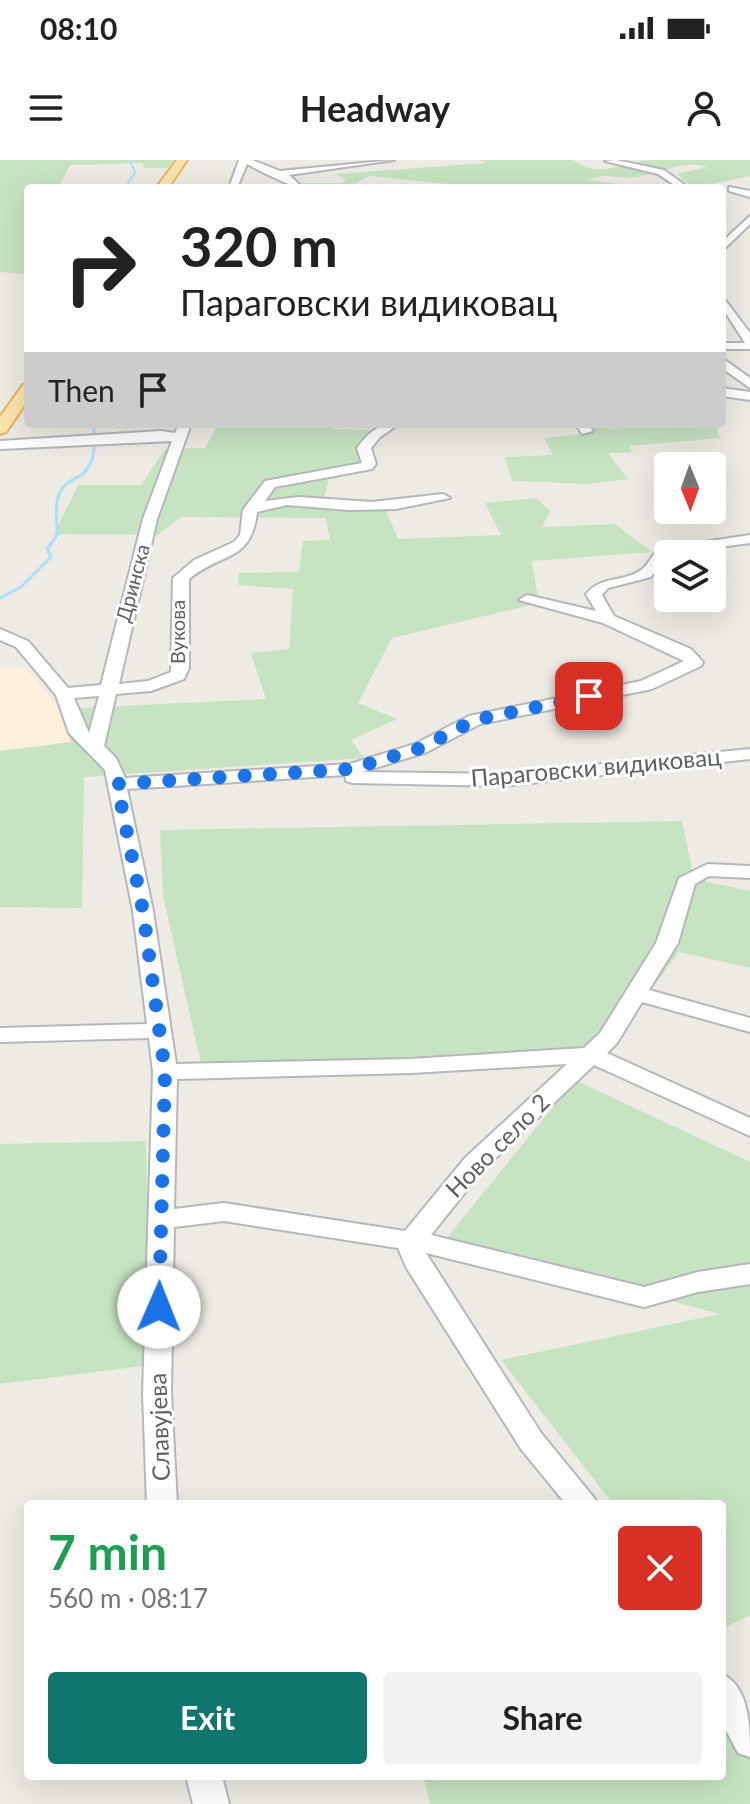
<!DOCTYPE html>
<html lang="en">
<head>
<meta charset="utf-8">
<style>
	:root { --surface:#fff; --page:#f2f2f2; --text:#222; --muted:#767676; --accent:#0f766e }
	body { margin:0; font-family:Lato,sans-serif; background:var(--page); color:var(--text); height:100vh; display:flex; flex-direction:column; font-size:30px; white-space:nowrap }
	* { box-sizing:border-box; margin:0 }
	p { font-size:26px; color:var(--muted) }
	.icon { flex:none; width:44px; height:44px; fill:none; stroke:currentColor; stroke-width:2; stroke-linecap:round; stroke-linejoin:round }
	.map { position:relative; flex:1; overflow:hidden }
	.drawer { position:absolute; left:24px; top:1340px; width:702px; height:280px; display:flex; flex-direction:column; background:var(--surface); border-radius:8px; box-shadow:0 8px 32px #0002 }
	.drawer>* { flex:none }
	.banner { position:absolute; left:24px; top:24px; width:702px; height:244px; border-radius:8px; box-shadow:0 8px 32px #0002; background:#fff; color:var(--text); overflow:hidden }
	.needle { width:52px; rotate:179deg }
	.fabs { position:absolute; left:654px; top:292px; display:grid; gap:16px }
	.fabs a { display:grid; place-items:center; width:72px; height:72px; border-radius:8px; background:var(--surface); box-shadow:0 8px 32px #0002; font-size:40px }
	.pin { position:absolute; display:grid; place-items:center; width:68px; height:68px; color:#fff; margin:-34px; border-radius:16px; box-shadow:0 4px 12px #0006 }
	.me { position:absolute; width:88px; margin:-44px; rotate:1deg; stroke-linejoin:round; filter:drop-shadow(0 0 6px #0008) }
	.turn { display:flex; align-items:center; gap:28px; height:168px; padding:0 24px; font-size:36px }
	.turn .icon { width:104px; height:104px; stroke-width:2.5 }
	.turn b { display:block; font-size:56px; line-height:68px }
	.then { display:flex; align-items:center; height:76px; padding:0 24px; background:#0003; gap:16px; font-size:30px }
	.round { display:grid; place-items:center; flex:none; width:84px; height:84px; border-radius:8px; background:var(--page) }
	.head { display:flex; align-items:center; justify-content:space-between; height:136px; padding:0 24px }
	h1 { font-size:48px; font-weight:700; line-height:60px; color:#1e9e55 }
	.button { display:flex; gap:16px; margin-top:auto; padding:16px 24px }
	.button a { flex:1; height:92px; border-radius:8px; background:var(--accent); color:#fff; font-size:32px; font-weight:700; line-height:92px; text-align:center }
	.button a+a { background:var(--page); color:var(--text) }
	.status { display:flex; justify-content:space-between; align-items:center; height:56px; padding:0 40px; background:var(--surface); direction:ltr }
	.status svg { height:22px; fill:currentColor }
	header { display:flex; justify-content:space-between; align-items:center; height:104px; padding:0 24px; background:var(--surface); font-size:36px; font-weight:700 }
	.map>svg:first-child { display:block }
	.commercial { fill:#fcf1db }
	.green { fill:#c6e4c2 }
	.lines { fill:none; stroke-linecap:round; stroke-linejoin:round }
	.stream-far1 { stroke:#a8e0fa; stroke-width:2 }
	.stream { stroke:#a8e0fa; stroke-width:3 }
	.minor-casing { stroke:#b5b7bb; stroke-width:4 }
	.major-casing { stroke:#eab461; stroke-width:4 }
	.minor { fill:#fff; fill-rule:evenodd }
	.major { fill:#fbe5ad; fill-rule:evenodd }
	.route { stroke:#1a73e8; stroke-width:14; stroke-dasharray:0 25.2 }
	.labels { text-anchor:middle; stroke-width:6; stroke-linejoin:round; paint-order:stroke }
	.far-street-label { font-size:20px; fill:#5c6164; stroke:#fff }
	.street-label { font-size:24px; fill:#5c6164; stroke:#fff }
</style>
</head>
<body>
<div class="status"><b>08:10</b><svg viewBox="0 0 49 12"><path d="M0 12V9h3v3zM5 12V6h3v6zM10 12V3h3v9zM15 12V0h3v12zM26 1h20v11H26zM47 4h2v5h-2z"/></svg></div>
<header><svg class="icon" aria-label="menu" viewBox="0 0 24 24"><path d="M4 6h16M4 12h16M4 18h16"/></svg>Headway<svg class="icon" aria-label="person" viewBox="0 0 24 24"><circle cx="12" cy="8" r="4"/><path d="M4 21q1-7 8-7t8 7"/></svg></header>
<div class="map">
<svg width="750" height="1644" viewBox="0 0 750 1644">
	<rect width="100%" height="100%" fill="#eeebe4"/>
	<path class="commercial" d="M26,508L59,549L71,582L0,591V509Z"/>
	<path class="green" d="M0,0H174L168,8H144L143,3L70,5L58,28H28V114L0,112Z
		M480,0H573C600,20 622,2 650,0C683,0 717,0 750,0V16L693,28L677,14L707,7C681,0 664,12 639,17C620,20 606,11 588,20L647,28H488L369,16L348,28H286L287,23H342L346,20L335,14L487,3Z
		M218,264H333V269L386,270L367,288L376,306L330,313L322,350L386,351L398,379L501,375L485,343L536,338L550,351L542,367L615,364L652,392L532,401L539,443L392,478L358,543L397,559L351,580L364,598L84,617L82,748L0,747V591L71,582L59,549L266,539L251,493L289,489L293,429L238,425L239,413L299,412L303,381L330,380L326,358L181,357L158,375L54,374L78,325H141L165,289L205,288Z
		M586,264H608L610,269L714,264L721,278L629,286L633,292L608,293L628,319L588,324L512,321L505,297L553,295L544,278L591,273Z
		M682,661L694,719L750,731V808L679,792L604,893L203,912L163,736L160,670Z
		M575,920L750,1002V1455L722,1469V1344H613L501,1200L720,1154L444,1081Z
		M146,981L151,1205L0,1224V984Z
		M722,1530L750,1577V1644H430L423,1616H722Z"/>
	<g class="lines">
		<path class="stream-far1" d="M125,28L135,12L129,0"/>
		<path class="stream" d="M0,438L21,427L51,397L47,389L58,374C48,304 84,333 93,296C95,286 94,274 94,264"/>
		<g class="minor-casing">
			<path id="minor" d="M239,0H252L280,11L394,0L289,15L303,28C293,28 258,10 247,4L237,28H229Z
				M616,0L664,10L689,28H679L658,14L605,1Z
				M729,27L750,31V37L729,31Z
				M750,56V64L722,91V82Z
				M722,136L750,173V189H722V183H745L722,147Z
				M722,198L750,218V228L722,208Z
				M722,228L750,232V240L722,236Z
				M179,264H191L157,359L119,524L148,521L171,512L173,418L194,400L234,382L240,375L243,350L265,321L362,303L357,288C370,271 378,264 399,264L380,277L371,288L376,304L372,309L275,327L265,341L299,337L372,342L443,334L450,338L396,349L349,350L287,345L257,352C251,403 223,391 189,419V508L184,519L151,531L116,534L104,586L116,598L125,618L350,604L415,584L469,556L641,521L684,501L603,463L519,440L527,435L596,451L586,434C602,415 623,423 641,410C647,406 653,395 658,389L750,375V383L668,394L651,417L608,428L602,435L614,456L691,489L703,502L701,506L652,529L480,564L427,592L362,612L503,614L750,589V599L503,626L353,623L346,621L345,615L127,629L153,751L176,904L411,899L584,888L600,873L656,783L679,718L708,704L750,706V718L709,716L695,724L678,783L649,830L750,858V872L642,842L617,883L607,893L750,958V976L594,905L483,1010L431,1075L644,1127L698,1112L750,1104V1124L698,1132L644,1147L426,1093L541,1273L599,1344H566L521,1289L406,1107L398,1088L224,1061L174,1067L171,1233L177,1344H147L143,1233L153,912L149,878L0,882V868L147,864L133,751L105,610L69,573L56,535L16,487L0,480V469L28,481L68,528L101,525L143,359L172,281L0,289V281L161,271L175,273ZM99,536L89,573L74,538ZM567,904L465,998L405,1071L224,1043L174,1049L177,919L411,913Z
				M576,264H588L593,271L582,274Z
				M722,1514C750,1527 750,1568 750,1597L738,1593L722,1563Z
				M186,1616H222L229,1644H193Z"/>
		</g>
		<g class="major-casing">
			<path id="major" d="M177,0H187L168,28H156Z
				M28,223V240L6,272L0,274V257L23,225Z"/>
		</g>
		<use href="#minor" class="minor"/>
		<use href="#major" class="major"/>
	</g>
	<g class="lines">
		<path class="route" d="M159,1147L165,912L143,751L117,624L351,609L421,588L475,560L589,536"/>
	</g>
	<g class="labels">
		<g class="far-street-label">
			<text transform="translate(133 423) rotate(-75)" y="7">Дринска</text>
			<text transform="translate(178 472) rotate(-90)" y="7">Вукова</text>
		</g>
		<g class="street-label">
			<text transform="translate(596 608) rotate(-5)" y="8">Параговски видиковац</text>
			<text transform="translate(498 986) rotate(-45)" y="8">Ново село 2</text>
			<text transform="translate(160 1267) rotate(-92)" y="8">Славујева</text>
		</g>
	</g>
</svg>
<div class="fabs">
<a><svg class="needle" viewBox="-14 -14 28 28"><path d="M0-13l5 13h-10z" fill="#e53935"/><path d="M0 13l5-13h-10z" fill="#767676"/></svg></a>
<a><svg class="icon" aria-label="layers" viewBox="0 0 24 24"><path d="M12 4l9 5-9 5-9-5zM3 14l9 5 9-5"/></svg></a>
</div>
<div class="pin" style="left:589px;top:536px;background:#d93025"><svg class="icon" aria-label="arrive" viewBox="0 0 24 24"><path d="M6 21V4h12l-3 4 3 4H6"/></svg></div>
<svg class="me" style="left:159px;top:1147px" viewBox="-20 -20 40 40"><circle r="19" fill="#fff"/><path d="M0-13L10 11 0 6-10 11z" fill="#1a73e8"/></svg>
<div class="banner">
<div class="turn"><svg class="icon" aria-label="right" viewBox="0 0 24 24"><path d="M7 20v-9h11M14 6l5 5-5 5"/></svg><div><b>320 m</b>Параговски видиковац</div></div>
<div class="then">Then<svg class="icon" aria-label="arrive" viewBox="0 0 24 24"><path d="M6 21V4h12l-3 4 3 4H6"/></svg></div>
</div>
<section class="drawer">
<div class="head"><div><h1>7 min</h1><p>560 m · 08:17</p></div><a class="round" style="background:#d93025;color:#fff"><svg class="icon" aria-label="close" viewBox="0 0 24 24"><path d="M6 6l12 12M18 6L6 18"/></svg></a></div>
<div class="button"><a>Exit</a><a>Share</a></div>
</section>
</div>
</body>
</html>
